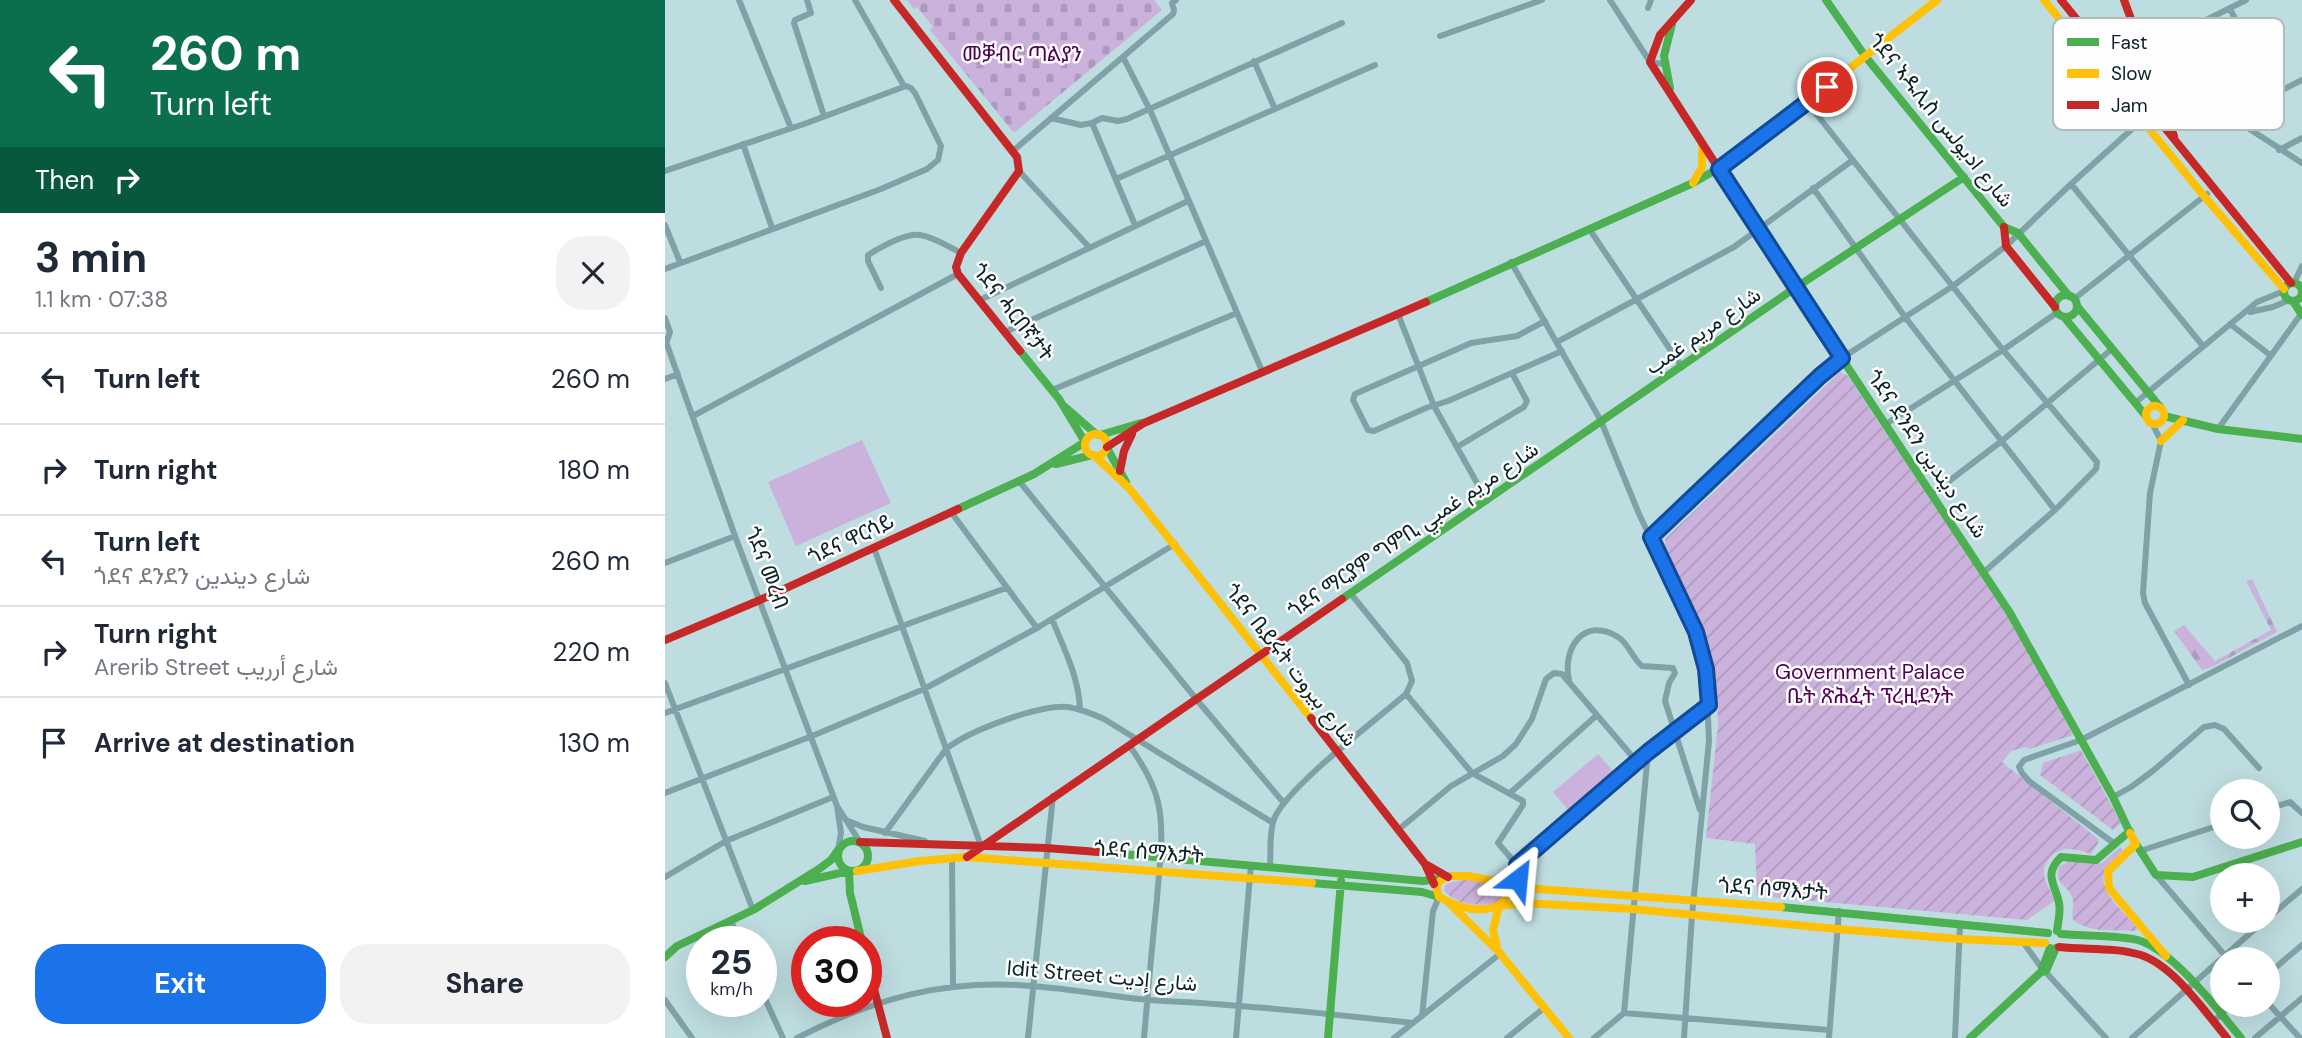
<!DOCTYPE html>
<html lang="en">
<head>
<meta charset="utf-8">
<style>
	:root { --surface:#fff; --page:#f2f2f3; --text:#1f2937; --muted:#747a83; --line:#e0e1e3; --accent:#1a73e8 }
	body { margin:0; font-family:"DM Sans",Vazirmatn,"Noto Sans Ethiopic",sans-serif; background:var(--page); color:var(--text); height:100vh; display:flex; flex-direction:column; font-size:26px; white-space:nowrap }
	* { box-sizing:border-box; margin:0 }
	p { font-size:23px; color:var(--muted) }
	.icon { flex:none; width:38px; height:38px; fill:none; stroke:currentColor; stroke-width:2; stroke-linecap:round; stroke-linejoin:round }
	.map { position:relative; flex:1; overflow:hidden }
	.panel { display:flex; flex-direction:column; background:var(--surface); width:665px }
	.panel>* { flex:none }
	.guide { background:#0b6e4f; color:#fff; overflow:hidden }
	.buttons { position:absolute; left:1545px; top:779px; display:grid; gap:14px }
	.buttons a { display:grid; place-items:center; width:70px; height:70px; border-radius:50%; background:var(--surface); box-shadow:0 7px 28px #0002; font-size:35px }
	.speed { position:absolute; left:21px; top:926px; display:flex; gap:14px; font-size:35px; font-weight:700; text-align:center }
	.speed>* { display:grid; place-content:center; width:91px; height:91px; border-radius:50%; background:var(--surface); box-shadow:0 7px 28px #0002; line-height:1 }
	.speed small { font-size:18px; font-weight:400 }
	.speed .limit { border:10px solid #d22; background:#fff; color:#111 }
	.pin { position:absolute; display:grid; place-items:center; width:60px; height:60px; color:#fff; margin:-30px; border:4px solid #fff; border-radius:50%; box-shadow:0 2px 7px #0007 }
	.me { position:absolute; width:77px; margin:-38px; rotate:29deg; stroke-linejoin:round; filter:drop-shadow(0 0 5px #0008) }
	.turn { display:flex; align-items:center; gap:24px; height:147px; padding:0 35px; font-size:32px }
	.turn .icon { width:91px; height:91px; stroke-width:2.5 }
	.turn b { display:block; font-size:49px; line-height:60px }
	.then { display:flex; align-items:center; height:66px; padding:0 35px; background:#0003; gap:14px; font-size:26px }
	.round { display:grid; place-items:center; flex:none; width:74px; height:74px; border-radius:28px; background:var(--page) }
	.head { display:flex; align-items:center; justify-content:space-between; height:119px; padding:0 35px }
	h1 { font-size:42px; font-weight:700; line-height:52px }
	.cta { display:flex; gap:14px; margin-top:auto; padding:14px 35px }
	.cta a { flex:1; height:80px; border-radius:28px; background:var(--accent); color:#fff; font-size:28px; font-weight:700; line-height:80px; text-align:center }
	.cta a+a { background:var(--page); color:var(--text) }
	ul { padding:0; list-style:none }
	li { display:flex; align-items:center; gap:21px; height:91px; padding:0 35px; border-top:2px solid var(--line) }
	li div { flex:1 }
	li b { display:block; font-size:26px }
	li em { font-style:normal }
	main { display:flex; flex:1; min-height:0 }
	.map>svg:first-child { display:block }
	.grass { fill:#cbb2dc }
	.forest { fill:url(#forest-firs) }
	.cemetery { fill:url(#cemetery-stones) }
	.garden { fill:url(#garden-furrows) }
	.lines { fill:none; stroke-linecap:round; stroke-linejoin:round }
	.street { stroke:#7fa2a6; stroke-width:6 }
	.fast { stroke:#4caf50; stroke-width:8 }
	.slow { stroke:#ffc107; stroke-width:8 }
	.jam { stroke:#c62828; stroke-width:8 }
	.route-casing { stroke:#114b97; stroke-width:18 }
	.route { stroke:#1a73e8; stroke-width:12 }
	.labels { text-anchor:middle; stroke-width:5; stroke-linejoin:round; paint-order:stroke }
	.park-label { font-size:21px; fill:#510154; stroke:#fdfdfd }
	.street-label { font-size:21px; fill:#0b2225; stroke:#fdfdfd }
	.key { fill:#fdfdfd; stroke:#b4bbbc; stroke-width:2 }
	.key-label { font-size:19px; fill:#0b2225 }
</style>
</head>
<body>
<main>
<section class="panel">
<div class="guide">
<div class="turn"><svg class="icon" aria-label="left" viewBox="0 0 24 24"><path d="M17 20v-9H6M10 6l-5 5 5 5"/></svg><div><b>260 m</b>Turn left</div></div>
<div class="then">Then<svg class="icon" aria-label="right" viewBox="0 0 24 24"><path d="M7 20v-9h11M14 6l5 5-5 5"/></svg></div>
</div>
<div class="head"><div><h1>3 min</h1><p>1.1 km · 07:38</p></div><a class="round"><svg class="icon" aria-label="close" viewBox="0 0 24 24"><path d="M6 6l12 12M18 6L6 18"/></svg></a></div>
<ul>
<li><svg class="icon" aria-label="left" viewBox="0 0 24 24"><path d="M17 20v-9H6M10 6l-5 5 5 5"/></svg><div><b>Turn left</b></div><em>260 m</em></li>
<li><svg class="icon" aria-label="right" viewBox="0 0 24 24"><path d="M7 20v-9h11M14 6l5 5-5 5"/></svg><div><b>Turn right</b></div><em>180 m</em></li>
<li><svg class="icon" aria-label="left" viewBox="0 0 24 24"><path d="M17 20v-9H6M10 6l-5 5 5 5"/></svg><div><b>Turn left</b><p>ጎደና ደንደን شارع ديندين</p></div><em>260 m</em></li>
<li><svg class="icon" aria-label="right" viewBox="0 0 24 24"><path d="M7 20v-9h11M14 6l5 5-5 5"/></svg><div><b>Turn right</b><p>Arerib Street شارع أرريب</p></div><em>220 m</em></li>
<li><svg class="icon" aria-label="arrive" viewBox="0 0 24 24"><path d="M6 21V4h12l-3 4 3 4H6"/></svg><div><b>Arrive at destination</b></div><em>130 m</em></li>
</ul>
<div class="cta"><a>Exit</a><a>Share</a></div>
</section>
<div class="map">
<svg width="1637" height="1038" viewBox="0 0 1637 1038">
	<defs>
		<pattern id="forest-firs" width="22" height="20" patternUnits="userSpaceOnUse" patternTransform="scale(1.75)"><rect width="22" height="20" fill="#cbb2dc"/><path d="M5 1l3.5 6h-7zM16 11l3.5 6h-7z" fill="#ad99bd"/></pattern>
		<pattern id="cemetery-stones" width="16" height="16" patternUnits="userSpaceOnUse" patternTransform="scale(1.75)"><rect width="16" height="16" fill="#cbb2dc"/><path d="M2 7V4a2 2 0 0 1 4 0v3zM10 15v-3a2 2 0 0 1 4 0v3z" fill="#ad99bd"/></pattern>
		<pattern id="garden-furrows" width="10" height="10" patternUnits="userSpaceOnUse" patternTransform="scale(1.75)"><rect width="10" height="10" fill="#cbb2dc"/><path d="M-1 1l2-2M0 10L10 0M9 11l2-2" fill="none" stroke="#ad99bd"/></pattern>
	</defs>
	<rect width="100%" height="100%" fill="#bedde1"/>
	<path class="grass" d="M197,440L226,503L131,546L103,482Z
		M933,754L950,773L904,811L888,792Z"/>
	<path class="forest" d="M1587,579L1612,632L1547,667L1537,670L1509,631L1519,625L1550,661L1606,630L1581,581Z"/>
	<path class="cemetery" d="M242,0H489L497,10L349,133L265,30L268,27L252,7L249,9Z"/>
	<path class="garden" d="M1175,372L1183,376L1351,627L1408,735L1365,749L1360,747L1346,751L1337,762L1433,839V844L1426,854C1410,849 1395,844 1384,859C1381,863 1378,868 1379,874C1380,884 1387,891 1389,901L1362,920L1092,896L1090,844L1041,838L1053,724L1051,685L1041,638L1000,546V539Z
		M1416,750L1456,823L1448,830L1375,775L1378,763Z
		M1455,847L1458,850C1453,856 1446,861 1442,867C1427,890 1462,913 1473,929L1470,931C1449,930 1425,933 1408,920C1406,912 1410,904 1407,897C1401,883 1390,886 1394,867L1404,861L1437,863Z
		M804,879L827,884L836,891V898L829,904C811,906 791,905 779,890L780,885L787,882Z"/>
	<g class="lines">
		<path class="street" d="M74,0L126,128
			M142,0L146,13L130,20L129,23L159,116
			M190,0L239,86
			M945,0L985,62L998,64
			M983,8L986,0
			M1565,9L1609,94
			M775,36L877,0
			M1479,51L1581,0
			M458,57L485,110L597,371
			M589,61L610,109
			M1541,79L1558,107L1569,119L1637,163
			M1142,102L1338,350L1432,462L1431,469L1390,510L1319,572
			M1566,116L1637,80
			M386,118L416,125L427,123L437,118L453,121L462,119L677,23
			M427,123L470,225
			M78,144L107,228
			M349,150L508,14L509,10L507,3L511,0
			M1614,150L1637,138
			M0,171L139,124L241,86L246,88L250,93L276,146L273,160L262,169L216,189L0,269
			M354,171L424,247
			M451,179L710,65
			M1406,184L1538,346
			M1148,188L1240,317L1390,510
			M0,225L15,262
			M925,230L1017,367
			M846,262L936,421L974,514L1031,632L1041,669L1044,741L1027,915L1019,1038
			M1629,283L1637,266
			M216,288L203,261V255C216,247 240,233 255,235C269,237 284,247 296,253
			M1409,299L1542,194
			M315,300L523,201
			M1585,312L1608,307L1624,300
			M733,314L769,406L822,501
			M0,318L5,332L2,341
			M880,321L852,336L806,343L690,394L688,400L703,430L709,431L761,408L783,401L897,351
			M1565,324L1605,355
			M340,332L541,241
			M0,339L70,536L172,806
			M892,342L1069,247L1188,160
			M0,379L13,374
			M387,390L572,313
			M1470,403L1592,302L1619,291
			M28,416L293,274
			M1487,423L1496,441L1485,493L1478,593L1480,603L1524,685
			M1221,424L1338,350L1393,312
			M1553,429L1636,314
			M792,447L859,407L862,401L847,373
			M354,481L532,700L618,802
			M1267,494L1338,440L1447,349
			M286,512L372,628
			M986,537L1038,485L1177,358L1288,286L1341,246L1406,184L1497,102L1589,54
			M209,548L316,846
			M0,563L70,536
			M387,619C399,649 414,677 415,710
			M904,680C897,648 919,616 953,637C964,644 967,658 977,666L1008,668L1010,673L1004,683L1000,701L1035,810
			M0,683L88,910
			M741,694L807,773L858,801V805L833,843L852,865L853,879L860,887
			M0,713L341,588
			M464,745C477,763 488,781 493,802C500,833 494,868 492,899C487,945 483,992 479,1038
			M0,793L147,736L259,689L372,628L510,544
			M845,793L932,715
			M1448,797L1466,787L1489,770L1539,727L1550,725L1559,729L1594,768
			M1603,809L1625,802L1637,813
			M181,820L198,827L260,841
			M733,830L786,786L838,756L851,744L867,719L881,679L889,673L897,674L972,762
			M220,833L281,749C305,730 373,705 403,707C416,709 428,714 439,719L608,823
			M1450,844L1364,781L1357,773L1354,767L1359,760L1416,740L1637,626
			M173,850L176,833L172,806L195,842
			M1475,851L1558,824
			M287,858L288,986
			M605,867C606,852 604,833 609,819C622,787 711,720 741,694L747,681L742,663L686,594
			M1491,875L1563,959
			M0,877L61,841L168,797
			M831,880L852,865L983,752L1043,704
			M1603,918L1637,889
			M66,921L75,942
			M1358,942L1376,967L1441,1038
			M1603,974L1637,945
			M96,990L118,1038
			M0,1000L27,1038
			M1603,1003L1635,1038
			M959,1013L983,752
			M757,1016L768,911L774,897
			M1548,1022L1567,1004
			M132,1038C210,998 279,979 367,986C406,989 445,996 483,1000C513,1002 544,1003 574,1006C632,1010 690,1017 748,1023
			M363,1038L388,796
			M571,1038L586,865
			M729,1038L836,953
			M842,1038L879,1008
			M929,1038L959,1013L1164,1030
			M1164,1038L1174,911
			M1290,1038L1295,925
			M1467,1038L1600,920
			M1590,1038L1637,998"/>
		<path class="fast" d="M1161,0L1200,56L1339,227L1353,233L1404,296
			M1005,88L999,56L1007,24
			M1619 292a9 9 0 1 1 18 0a9 9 0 1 1-18 0Z
			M1133,292L1345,613L1448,797L1465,833
			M1390 306a11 11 0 1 1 22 0a11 11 0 1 1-22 0Z
			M1628,301L1637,315
			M761,302L1028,183L1066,161L1097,137
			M1412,306L1496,408
			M1399,317L1481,416
			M355,351L394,399L420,442
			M400,407L431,434
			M1499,416L1553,429L1637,439
			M435,435L476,423
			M442,448L461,482
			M391,464L427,455
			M293,509L369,474L420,442
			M677,599L1130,288L1299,177
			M173 856a15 15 0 1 1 30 0a15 15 0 1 1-30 0Z
			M1471,844L1491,875L1528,877L1637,842
			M446,853L758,881L775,879
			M184,871L185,893L197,942
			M140,881L184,871
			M647,883L757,892L774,897
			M1116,907L1383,933
			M1392,931C1393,922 1396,912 1394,903C1390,883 1378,875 1396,857L1431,860L1465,831
			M1396,934C1416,936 1455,935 1473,940C1509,951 1552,1009 1576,1038
			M0,957L12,946L88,910L154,869L166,860L173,850
			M1376,972L1385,948
			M663,1038L676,881
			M1305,1038L1376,972L1381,971L1391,948"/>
		<path class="slow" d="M1379,0L1539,196L1619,289
			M1097,137L1272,0
			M1028,183L1037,167V144
			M1481 415a9 9 0 1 1 18 0a9 9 0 1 1-18 0Z
			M420 445a11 11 0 1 1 22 0a11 11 0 1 1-22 0Z
			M1496,441L1518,420
			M430,456L464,488L646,718
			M1465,833L1471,844L1443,871L1444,888L1501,956
			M192,871L255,861L302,857L647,883
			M785,876H803L835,882L841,890L839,902C819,916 794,908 774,897L771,886L777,879Z
			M831,880L860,888L1116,907
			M785,904L833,951L904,1038
			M834,906L860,903L968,909L1172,929L1294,939L1380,943
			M832,946L828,930L834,906"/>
		<path class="jam" d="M229,0L352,157L354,171L296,253L291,267L293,274L355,351
			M1026,0L995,35L985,62L1133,292
			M1396,0L1626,283
			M1459,0L1509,136
			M1339,227L1341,246L1390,307
			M442,447L479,423L761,302
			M455,471L459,451L467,434
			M0,640L95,600L293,509
			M646,718L760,864L769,884
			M195,842L381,848L446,853
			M302,857L677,599
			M762,865L783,877
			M1394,947C1421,950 1450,947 1476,955C1509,966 1540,1012 1562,1038
			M201,959L222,1038"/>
	</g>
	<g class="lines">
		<g class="route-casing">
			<path id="route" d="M853,879L852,865L983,752L1044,705L1041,669L1031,632L986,537L1155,376L1177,358L1054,169L1162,87"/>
		</g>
		<use href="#route" class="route"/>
	</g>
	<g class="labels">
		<g class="park-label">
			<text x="357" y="61">መቓብር ጣልያን</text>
			<text x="1205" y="679">Government Palace<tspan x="1205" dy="24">ቤት ጽሕፈት ፕረዚደንት</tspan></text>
		</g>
		<g class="street-label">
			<text transform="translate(1276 120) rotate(51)" y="7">ጎደና ኣዱሊስ شارع اديولس</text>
			<text transform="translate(348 312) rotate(52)" y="7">ጎደና ሓርበኛታት</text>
			<text transform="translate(1038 331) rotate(-35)" y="7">شارع مريم غمب</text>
			<text transform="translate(1262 454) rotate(56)" y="7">ጎደና ደንደን شارع ديندين</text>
			<text transform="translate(748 530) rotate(-34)" y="7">ጎደና ማርያም ግምቢ شارع مريم غمبي</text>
			<text transform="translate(186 539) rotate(-25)" y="7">ጎደና ዋርሳይ</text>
			<text transform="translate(102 568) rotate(69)" y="7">ጎደና መረብ</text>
			<text transform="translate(626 665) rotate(52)" y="7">ጎደና ቤይሩት شارع بيروت</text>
			<text transform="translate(484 852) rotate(4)" y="7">ጎደና ሰማእታት</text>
			<text transform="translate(1108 889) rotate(4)" y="7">ጎደና ሰማእታት</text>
			<text transform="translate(437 976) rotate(5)" y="7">Idit Street شارع إديت</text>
		</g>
	</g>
	<rect x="1388" y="18" width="231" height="112" rx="10" class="key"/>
	<rect x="1402" y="38" width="32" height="8" fill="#4caf50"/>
	<rect x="1402" y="69" width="32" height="9" fill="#ffc107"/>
	<rect x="1402" y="101" width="32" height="8" fill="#c62828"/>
	<g class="key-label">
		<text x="1446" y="49">Fast</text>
		<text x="1446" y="80">Slow</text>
		<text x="1446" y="112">Jam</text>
	</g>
</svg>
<div class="buttons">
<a><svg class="icon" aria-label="search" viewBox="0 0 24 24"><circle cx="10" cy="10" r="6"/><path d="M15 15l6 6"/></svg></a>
<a>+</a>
<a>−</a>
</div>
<div class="speed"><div>25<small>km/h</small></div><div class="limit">30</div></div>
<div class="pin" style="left:1162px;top:87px;background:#d93025"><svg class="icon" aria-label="arrive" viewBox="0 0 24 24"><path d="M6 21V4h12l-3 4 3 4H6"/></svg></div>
<svg class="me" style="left:853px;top:879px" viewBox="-20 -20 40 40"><path d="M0-17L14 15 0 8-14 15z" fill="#1a73e8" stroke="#fff" stroke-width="4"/></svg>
</div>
</main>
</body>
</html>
